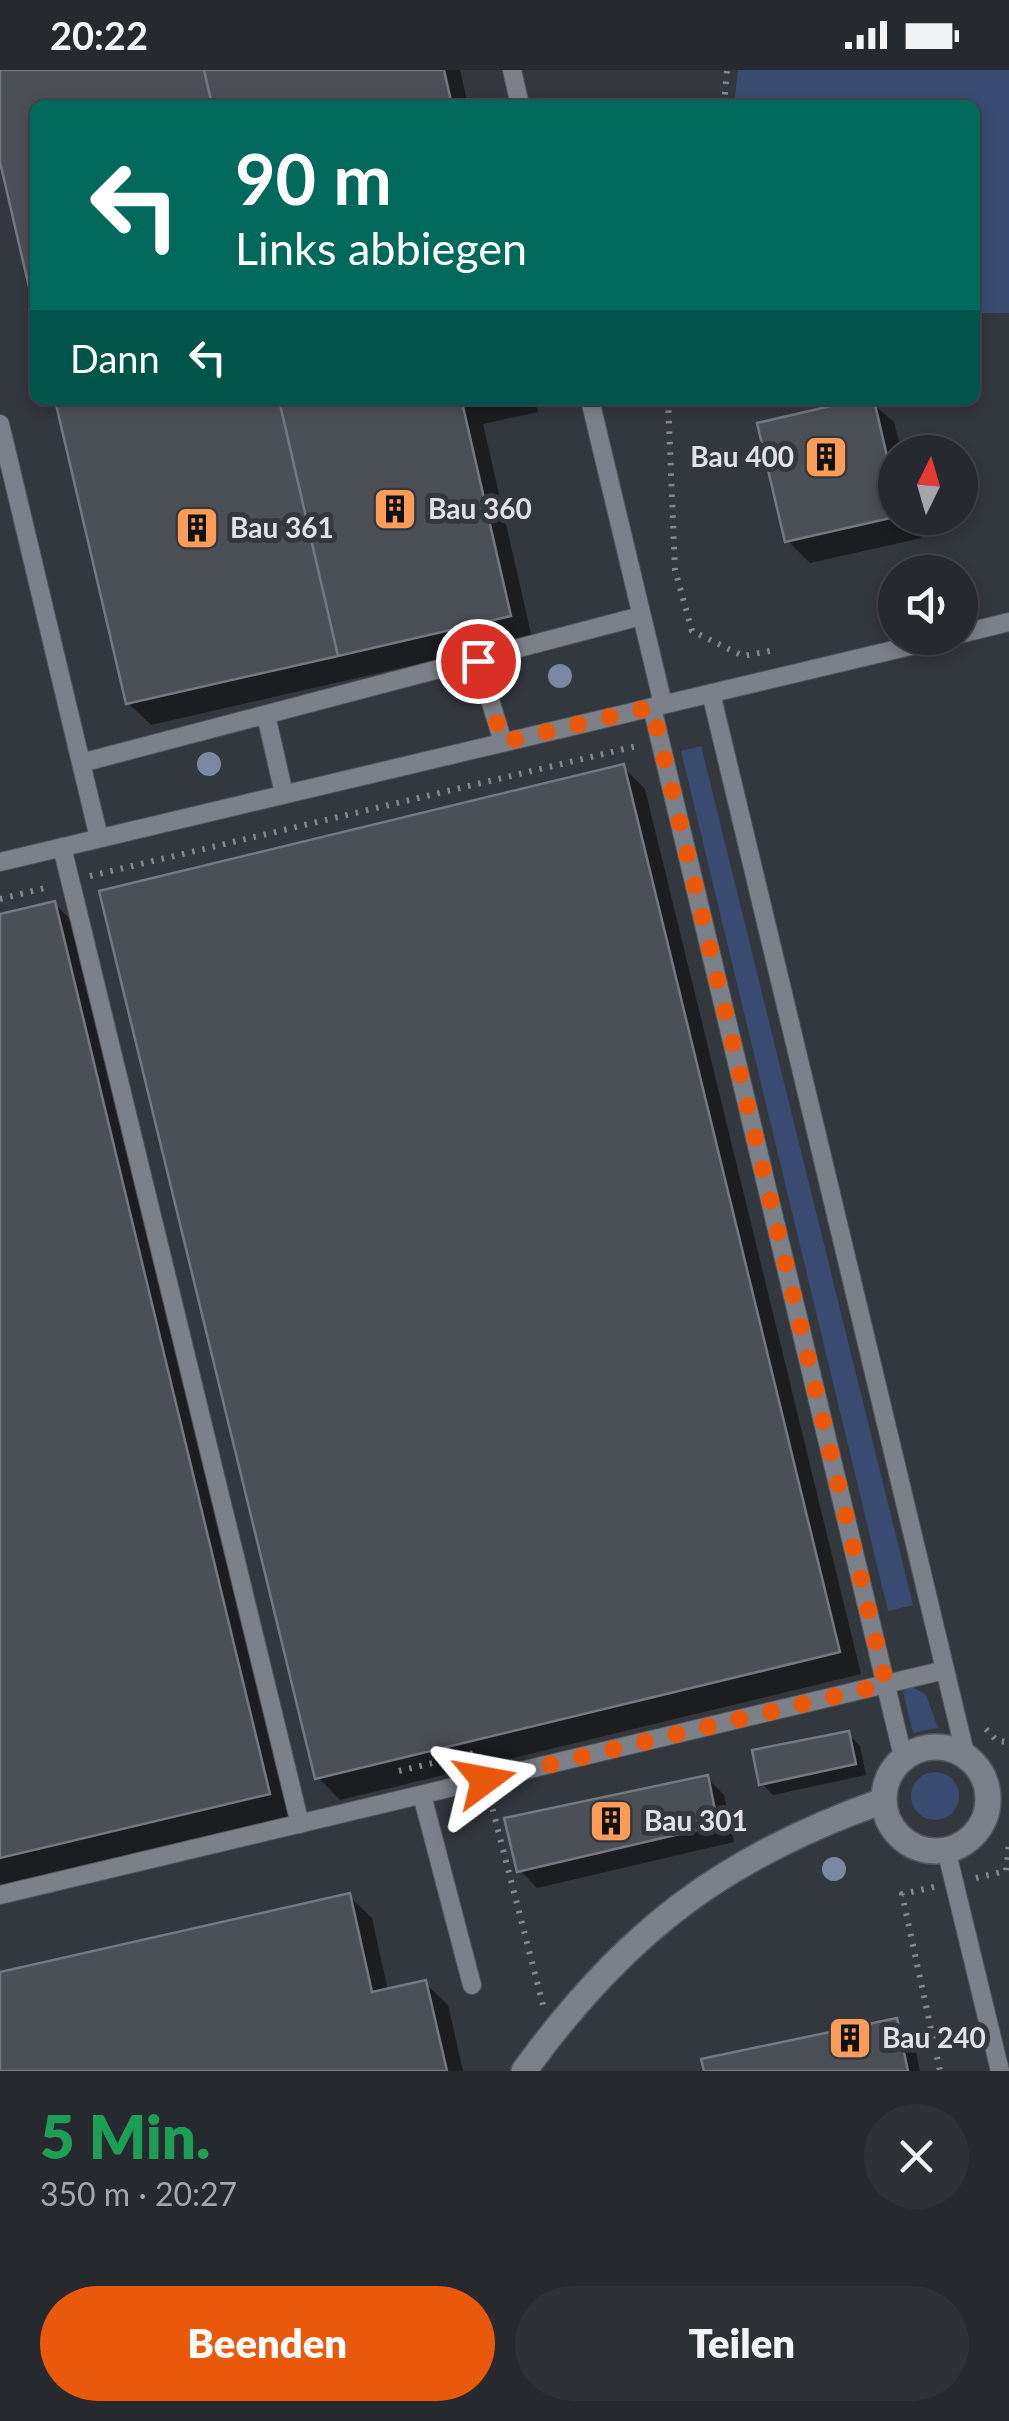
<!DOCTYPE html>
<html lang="de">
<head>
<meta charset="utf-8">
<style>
	:root { --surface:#26292e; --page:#2e3136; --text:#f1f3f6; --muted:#a4a6aa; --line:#42454a; --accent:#ea580c }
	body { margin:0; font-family:Lato,sans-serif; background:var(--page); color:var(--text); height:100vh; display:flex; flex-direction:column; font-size:38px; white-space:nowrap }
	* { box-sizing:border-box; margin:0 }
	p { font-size:32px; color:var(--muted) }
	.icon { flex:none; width:55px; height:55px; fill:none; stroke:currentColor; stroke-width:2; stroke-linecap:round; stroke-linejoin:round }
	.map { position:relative; height:2001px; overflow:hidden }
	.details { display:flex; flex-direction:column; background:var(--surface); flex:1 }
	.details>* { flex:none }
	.top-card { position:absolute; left:30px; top:30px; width:950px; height:305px; border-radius:15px; box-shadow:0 5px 15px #0003,0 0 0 2px var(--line); background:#00695c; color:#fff; overflow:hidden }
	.needle { width:65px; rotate:5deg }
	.controls { position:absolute; left:878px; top:365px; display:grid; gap:20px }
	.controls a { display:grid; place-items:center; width:100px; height:100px; border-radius:50%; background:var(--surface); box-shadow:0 5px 15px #0003,0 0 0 2px var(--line); font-size:50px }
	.pin { position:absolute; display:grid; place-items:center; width:85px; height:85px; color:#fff; margin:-42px; border:5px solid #fff; border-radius:50%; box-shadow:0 2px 10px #0007 }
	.me { position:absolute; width:110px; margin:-55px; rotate:77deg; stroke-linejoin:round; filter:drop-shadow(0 0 8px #0008) }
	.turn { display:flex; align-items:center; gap:35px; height:210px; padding:0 40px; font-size:45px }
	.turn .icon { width:130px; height:130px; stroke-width:2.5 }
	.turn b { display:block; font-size:70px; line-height:85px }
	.then { display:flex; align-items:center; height:95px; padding:0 40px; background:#0003; gap:20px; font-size:38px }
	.round { display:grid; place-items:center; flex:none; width:105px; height:105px; border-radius:52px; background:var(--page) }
	.overview { display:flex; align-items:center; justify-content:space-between; height:170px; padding:0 40px }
	h1 { font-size:60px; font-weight:800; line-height:75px; color:#1e9e55 }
	.cta { display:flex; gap:20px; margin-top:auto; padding:20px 40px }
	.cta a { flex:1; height:115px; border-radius:60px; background:var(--accent); color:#fff; font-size:40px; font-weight:800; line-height:115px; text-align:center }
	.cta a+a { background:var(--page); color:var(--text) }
	.status { display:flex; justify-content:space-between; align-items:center; height:70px; padding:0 50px; background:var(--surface); direction:ltr }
	.status svg { height:28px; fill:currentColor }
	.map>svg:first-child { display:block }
	.green { fill:#3a4b71 }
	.shadow { fill:#0007 }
	.building { fill:#4b4f56; stroke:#747880; stroke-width:2.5 }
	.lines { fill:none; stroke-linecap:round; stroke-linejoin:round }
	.lane-casing { stroke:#52555b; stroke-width:20 }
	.street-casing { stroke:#52555b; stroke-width:28 }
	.path { stroke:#85888e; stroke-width:6; stroke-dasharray:2.5 8; stroke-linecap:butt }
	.lane { stroke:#7c8089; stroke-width:18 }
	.street { stroke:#7c8089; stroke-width:25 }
	.tree { fill:#7a88a3 }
	.route { stroke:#ea580c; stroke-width:18; stroke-dasharray:0 32.4 }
	.labels { text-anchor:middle; stroke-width:10; stroke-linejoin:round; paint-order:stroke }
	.poi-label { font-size:28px; font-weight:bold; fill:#e0e2e7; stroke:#33373e; text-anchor:start }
</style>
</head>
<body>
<div class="status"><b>20:22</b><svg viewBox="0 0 49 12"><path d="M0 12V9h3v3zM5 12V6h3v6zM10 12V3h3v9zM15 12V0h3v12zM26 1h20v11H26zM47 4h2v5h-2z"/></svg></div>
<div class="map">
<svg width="1009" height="2001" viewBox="0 0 1009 2001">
	<rect width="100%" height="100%" fill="#33373e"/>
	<path class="green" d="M738,0H1009V243H975V35H734Z
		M701,676L913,1535L888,1541L681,681Z
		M911,1616L926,1625L938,1658L913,1663L903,1622Z
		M911 1726a24 24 0 1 1 48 0a24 24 0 1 1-48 0Z"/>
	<path class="shadow" d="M0,0H460L468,35H35V232L0,81Z
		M58,330H535L538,342L483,354L532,568L151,655L128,633Z
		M868,330L894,352L902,382H895V448H917L922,468L810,493L788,471Z
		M623,697L645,719L861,1604L340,1730L318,1707Z
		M55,834L77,856L291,1746L0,1815V847Z
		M848,1664L860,1676L866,1705L773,1725L761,1713Z
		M707,1708L724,1725L734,1772L537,1818L520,1800Z
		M349,1826L372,1848L388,1921L425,1913L448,1935L463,2001H0V1905Z
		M896,1951L913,1968L920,2001H706Z"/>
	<path class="building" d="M0,0H204L212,35H35V243L0,92Z
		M204,0H444L452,35H212Z
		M55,330H279L338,586L126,634Z
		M279,330H472L462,332L511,546L338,586Z
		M857,330H874L895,421V447L785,472L757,353Z
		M624,694L840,1582L315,1709L99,821Z
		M55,831L270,1724L0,1788V844Z
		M849,1661L856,1694L759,1715L752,1680Z
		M708,1705L718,1755L517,1802L504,1748Z
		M350,1823L372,1922L426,1910L447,2001H0V1902Z
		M897,1948L908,2001H704L701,1989Z"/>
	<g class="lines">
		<g class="lane-casing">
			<path id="lane" d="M512,0L520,35
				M590,330L663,634
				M0,354L99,768
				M960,564L1009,552
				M478,591L503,672
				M711,623L966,1687
				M652,637L903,1687
				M266,645L284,724
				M81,693L641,546
				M62,777L300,1754
				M0,792L944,568
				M422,1725L472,1915
				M947,1783L1000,2001
				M0,1825L945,1600"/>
		</g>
		<g class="street-casing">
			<path id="street" d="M884 1729a52 52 0 1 1 104 0a52 52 0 1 1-104 0Z
				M524,2001C624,1863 723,1787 883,1731"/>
		</g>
		<path class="path" d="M724,35L727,0
			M668,330L675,500L692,561L743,586L775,580
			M90,806L637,676
			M0,829L49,817
			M986,1659L997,1671L1009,1672
			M399,1701L478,1682L480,1688
			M490,1729L543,1935
			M976,1808L1006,1801L1009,1773
			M934,1817L902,1824L940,2001"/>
		<use href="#lane" class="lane"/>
		<use href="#street" class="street"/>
	</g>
	<g class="tree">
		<circle cx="560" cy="606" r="12"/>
		<circle cx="209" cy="694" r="12"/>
		<circle cx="834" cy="1799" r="12"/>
	</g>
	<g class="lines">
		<path class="route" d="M478,591L503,672L652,637L886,1614L485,1710"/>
	</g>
	<defs>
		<g id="building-square" transform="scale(2.25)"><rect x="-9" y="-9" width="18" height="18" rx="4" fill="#fd9c56" stroke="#33373e"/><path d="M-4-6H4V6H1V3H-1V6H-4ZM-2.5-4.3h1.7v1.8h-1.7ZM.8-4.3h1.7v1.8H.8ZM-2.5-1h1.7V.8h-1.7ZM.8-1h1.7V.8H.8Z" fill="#111"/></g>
	</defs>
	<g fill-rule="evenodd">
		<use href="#building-square" x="826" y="387"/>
		<use href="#building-square" x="395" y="439"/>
		<use href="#building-square" x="197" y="458"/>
		<use href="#building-square" x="611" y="1751"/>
		<use href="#building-square" x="850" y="1968"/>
	</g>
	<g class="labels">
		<g class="poi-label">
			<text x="794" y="397" text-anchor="end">Bau 400</text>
			<text x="428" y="449">Bau 360</text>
			<text x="230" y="468">Bau 361</text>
			<text x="644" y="1761">Bau 301</text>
			<text x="882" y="1978">Bau 240</text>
		</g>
	</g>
</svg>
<div class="controls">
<a><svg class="needle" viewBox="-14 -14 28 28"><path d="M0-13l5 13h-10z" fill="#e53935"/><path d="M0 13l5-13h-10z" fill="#a4a6aa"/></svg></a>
<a><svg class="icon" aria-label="sound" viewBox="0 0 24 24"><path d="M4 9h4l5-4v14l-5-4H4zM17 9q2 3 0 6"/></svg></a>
</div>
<div class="pin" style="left:478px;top:591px;background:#d93025"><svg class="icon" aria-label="arrive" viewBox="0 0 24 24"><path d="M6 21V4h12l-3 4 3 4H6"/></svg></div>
<svg class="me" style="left:485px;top:1710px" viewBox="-20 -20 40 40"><path d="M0-17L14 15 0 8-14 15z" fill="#ea580c" stroke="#fff" stroke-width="4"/></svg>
<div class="top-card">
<div class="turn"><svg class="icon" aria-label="left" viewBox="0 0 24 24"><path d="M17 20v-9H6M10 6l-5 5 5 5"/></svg><div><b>90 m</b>Links abbiegen</div></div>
<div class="then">Dann<svg class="icon" aria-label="left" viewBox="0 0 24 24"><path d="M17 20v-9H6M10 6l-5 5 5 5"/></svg></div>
</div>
</div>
<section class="details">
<div class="overview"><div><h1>5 Min.</h1><p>350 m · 20:27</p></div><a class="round"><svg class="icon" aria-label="close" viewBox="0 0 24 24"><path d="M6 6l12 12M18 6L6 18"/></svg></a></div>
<div class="cta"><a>Beenden</a><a>Teilen</a></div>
</section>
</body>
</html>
